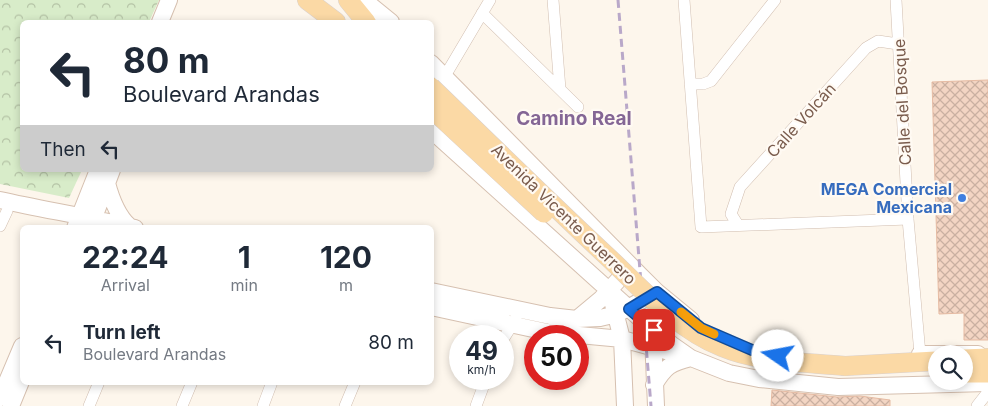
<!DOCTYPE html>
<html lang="en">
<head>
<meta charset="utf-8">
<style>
	:root { --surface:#fff; --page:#f6f6f7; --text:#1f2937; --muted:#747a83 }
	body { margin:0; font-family:Inter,sans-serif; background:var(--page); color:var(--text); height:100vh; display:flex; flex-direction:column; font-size:19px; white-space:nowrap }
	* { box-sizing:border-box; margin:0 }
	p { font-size:16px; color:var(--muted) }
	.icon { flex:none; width:28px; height:28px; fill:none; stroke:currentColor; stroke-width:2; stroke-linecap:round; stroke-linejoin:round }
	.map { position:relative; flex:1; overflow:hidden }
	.panel { position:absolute; left:20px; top:225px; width:414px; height:160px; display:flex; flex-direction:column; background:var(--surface); border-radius:8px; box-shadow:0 2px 8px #0003 }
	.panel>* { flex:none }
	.guide { position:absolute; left:20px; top:20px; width:414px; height:152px; border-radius:8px; box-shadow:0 2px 8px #0003; background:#fff; color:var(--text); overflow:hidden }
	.fabs { position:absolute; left:928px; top:345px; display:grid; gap:10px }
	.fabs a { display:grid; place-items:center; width:45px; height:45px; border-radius:50%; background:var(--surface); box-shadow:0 2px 8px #0003; font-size:25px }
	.speed { position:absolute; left:449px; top:325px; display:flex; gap:10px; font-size:25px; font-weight:700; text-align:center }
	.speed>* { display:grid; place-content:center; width:65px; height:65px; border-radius:50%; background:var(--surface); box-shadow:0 2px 8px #0003; line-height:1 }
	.speed small { font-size:12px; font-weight:400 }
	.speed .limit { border:8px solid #d22; background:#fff; color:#111 }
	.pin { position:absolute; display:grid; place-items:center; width:42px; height:42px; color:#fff; margin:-21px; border-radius:10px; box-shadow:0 2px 8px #0006 }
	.me { position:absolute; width:55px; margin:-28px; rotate:282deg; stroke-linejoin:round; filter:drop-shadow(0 0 4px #0008) }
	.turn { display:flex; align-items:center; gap:18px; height:105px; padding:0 20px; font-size:22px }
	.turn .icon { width:65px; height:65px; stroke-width:2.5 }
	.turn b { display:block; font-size:35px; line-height:42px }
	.then { display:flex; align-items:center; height:48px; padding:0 20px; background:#0003; gap:10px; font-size:19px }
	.eta { display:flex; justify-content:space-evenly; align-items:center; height:85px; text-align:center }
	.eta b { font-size:30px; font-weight:700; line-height:35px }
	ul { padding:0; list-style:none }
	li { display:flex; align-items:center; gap:15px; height:65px; padding:0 20px }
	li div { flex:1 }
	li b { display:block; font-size:19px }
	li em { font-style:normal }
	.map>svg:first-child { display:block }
	.forest { fill:url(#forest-crowns) }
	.building { fill:url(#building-cross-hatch); stroke:#e6bba3 }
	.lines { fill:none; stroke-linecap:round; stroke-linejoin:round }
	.street-casing { stroke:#d1beb0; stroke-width:12 }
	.secondary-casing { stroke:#d6c0b0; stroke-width:18 }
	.primary-casing { stroke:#dad1cd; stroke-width:20 }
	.street { stroke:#fff; stroke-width:11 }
	.secondary { stroke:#fff; stroke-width:16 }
	.primary { stroke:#fbd9a5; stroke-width:19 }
	.rail { stroke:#b9a8c9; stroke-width:3; stroke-dasharray:8 5; stroke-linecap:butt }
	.primary-bridge-casing { stroke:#dad1cd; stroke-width:20; stroke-linecap:butt }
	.primary-bridge { stroke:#fbd9a5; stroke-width:19 }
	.route-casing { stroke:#114b97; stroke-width:12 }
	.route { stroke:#1a73e8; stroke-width:9 }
	.slow { stroke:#f59e0b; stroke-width:9 }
	.shop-dot { fill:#3f7fe0; stroke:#fffaf3; stroke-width:2 }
	.labels { text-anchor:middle; stroke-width:4.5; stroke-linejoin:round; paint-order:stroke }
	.street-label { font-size:16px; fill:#7a5c4d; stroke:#fffaf3 }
	.shop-label { font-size:16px; font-weight:bold; fill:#366cbe; stroke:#fffaf3; text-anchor:end }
	.quarter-label { font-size:19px; font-weight:bold; fill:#846695; stroke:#fffaf3 }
</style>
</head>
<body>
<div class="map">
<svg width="988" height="406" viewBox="0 0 988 406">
	<defs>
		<pattern id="forest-crowns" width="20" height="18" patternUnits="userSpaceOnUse" patternTransform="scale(1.25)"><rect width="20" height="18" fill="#d8ecc9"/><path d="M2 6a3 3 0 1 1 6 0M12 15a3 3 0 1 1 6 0" fill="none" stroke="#b4c2a5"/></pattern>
		<pattern id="building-cross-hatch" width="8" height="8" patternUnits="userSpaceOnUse" patternTransform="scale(1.25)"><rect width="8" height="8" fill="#f3d5c3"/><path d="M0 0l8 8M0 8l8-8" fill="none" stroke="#cab0a1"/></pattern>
	</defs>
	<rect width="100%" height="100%" fill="#fdf6ec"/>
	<path class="forest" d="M0,0H159L149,22H22V170H82L69,198L0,184Z"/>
	<path class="building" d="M988,80V340H964V313L939,314L932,82Z
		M772,390L837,397L860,396L890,400V406H771Z"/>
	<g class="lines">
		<g class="street-casing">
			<path id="street" d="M553,0L560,89
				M684,0L701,227L908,219
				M896,0L908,219L920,354
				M482,13L578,107
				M445,76L490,0
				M690,84H703L711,81L775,0
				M738,225L731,214L740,187L866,48L878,41L898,44
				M0,226L7,211
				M502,341L516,319
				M89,406L99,382
				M182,406L192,382
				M263,406L272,382
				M345,406L355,382
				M476,406L486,379
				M977,406L988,392"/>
		</g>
		<g class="secondary-casing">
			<path id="secondary" d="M364,0L391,22
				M160,22L169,0
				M431,63L640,275L657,292L691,320
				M431,130L644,322L671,344L691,358L729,373L759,379L838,387L988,383
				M107,183C111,198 117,215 129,226
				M0,200C45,210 90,217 135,228
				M75,228L98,170
				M90,228L112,170
				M431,291L550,316L577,319L600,318L617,314L657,292
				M613,304L622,339L625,406
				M431,307L547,332L622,339L677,354
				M577,319L601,299L631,266
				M653,337L656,406
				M920,354H978
				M654,385C665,367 670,363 691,358
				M0,398L22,346
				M11,406L22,379"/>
		</g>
		<g class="primary-casing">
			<path id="primary" d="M307,0L336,22
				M348,0L366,22
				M964,359L988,358
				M845,366L936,361
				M964,373H988"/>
		</g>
		<use href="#street" class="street"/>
		<use href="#secondary" class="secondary"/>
		<use href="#primary" class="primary"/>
		<path class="rail" d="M618,0L651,406"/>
		<g class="primary-bridge-casing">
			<path id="primary-bridge" d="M431,87C490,144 549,202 609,258C644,291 677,329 722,347C760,363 804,362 845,366
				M431,108L544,213"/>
		</g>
		<use href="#primary-bridge" class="primary-bridge"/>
	</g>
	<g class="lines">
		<g class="route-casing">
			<path id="route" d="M654,330L629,309L657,292L701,328L752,350L778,356"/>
		</g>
		<use href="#route" class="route"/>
		<path class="slow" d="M681,312L701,328L714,334"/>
	</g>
	<circle class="shop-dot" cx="962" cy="198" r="5"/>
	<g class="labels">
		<g class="street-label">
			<text transform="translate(902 102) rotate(-93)" y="6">Calle del Bosque</text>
			<text transform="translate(801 120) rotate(-48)" y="6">Calle Volcán</text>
			<text transform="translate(564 214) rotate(44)" y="6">Avenida Vicente Guerrero</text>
		</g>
		<g class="shop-label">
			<text x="952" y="195">MEGA Comercial<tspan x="952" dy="18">Mexicana</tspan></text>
		</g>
		<g class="quarter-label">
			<text x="574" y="125">Camino Real</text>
		</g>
	</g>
</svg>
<div class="fabs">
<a><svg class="icon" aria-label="search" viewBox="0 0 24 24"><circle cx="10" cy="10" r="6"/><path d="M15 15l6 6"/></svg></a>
</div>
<div class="speed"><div>49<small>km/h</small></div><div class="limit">50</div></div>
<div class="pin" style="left:654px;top:330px;background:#d93025"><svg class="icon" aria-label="arrive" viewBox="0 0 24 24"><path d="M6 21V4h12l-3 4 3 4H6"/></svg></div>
<svg class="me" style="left:778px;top:356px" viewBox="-20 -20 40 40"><circle r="19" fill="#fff"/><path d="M0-13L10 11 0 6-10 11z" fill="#1a73e8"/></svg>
<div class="guide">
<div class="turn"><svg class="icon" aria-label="left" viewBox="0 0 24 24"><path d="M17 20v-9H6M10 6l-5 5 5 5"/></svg><div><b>80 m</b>Boulevard Arandas</div></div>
<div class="then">Then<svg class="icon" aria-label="left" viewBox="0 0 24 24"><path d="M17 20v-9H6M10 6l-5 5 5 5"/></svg></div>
</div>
<section class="panel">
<div class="eta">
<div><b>22:24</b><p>Arrival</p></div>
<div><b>1</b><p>min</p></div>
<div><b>120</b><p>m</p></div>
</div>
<ul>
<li><svg class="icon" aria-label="left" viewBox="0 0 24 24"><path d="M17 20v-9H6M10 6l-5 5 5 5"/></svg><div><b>Turn left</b><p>Boulevard Arandas</p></div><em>80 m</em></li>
</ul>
</section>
</div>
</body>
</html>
